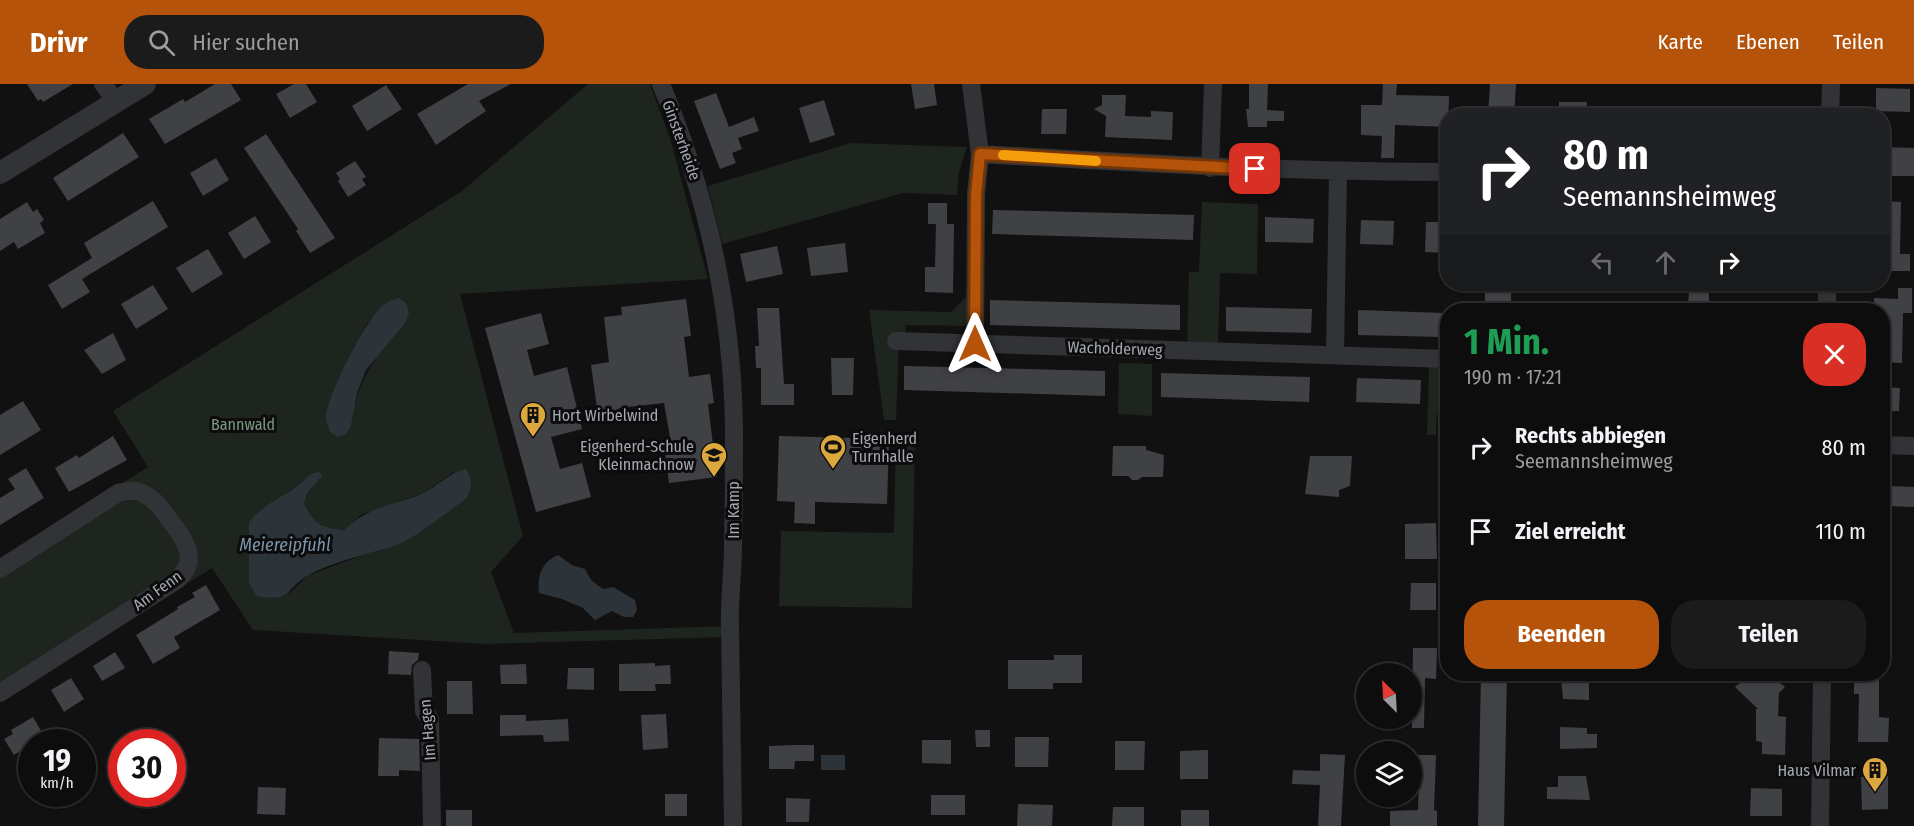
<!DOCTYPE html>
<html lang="de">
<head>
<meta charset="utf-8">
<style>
	:root { --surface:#0d0d0e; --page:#1b1b1c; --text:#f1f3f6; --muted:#9a9c9e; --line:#2d2d2e; --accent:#b45309 }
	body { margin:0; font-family:"Fira Sans Condensed",sans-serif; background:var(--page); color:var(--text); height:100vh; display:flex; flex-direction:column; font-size:22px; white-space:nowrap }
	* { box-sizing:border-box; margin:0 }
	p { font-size:20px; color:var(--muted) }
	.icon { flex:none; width:33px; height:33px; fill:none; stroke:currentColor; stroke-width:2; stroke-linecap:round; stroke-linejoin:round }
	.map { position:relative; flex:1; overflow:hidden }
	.drawer { position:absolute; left:1440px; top:219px; width:450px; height:378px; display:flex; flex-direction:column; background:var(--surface); border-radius:24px; box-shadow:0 2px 4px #0004,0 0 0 2px var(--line) }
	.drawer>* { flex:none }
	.top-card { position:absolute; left:1440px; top:24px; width:450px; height:183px; border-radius:24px; box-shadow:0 2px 4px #0004,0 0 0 2px var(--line); background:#202124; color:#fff; overflow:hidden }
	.needle { width:39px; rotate:336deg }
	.controls { position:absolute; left:1356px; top:579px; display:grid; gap:12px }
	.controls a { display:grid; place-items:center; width:66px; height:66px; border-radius:50%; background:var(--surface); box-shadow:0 2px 4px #0004,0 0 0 2px var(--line); font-size:30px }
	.speed { position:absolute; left:18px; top:645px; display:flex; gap:12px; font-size:30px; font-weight:700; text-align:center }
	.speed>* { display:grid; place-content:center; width:78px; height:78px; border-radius:50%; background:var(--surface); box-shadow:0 2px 4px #0004,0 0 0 2px var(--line); line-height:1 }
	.speed small { font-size:15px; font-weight:400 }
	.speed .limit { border:9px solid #d22; background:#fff; color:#111 }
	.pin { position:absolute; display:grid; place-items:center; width:51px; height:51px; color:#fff; margin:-26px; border-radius:12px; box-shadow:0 3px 9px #0006 }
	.me { position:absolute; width:66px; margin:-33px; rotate:0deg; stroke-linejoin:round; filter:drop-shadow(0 0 4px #0008) }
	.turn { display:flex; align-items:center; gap:21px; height:126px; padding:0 24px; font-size:27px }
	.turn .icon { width:78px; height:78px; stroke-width:2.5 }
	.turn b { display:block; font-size:42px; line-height:51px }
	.lanes { display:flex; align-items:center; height:57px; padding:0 24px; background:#0003; justify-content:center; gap:30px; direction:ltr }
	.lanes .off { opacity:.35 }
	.round { display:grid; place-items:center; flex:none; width:63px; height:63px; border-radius:24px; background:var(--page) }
	.overview { display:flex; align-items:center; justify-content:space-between; height:102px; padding:0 24px }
	h1 { font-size:36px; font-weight:700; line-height:45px; color:#1e9e55 }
	.primary-button { display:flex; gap:12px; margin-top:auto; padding:12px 24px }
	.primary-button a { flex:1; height:69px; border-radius:24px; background:var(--accent); color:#fff; font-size:24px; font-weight:700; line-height:69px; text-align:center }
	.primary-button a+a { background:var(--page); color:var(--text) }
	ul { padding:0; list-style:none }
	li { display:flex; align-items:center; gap:18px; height:84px; padding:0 24px }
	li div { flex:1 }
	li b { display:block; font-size:22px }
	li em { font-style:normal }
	header { display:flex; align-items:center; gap:36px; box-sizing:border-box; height:84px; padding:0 30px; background:var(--accent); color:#fff }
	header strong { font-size:28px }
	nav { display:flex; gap:33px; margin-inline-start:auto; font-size:21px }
	.search { width:420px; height:54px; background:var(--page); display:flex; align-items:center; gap:15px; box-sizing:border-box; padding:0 21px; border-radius:24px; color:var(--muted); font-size:22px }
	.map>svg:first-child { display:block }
	.green { fill:#1e241e; fill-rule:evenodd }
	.water { fill:#2c3339 }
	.building { fill:#404145 }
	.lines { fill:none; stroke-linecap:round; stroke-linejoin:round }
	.minor { stroke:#323336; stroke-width:18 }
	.tertiary { stroke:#323336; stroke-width:22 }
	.secondary { stroke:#404246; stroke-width:26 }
	.route-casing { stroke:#753606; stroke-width:15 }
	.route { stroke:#b45309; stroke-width:10 }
	.slow { stroke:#f59e0b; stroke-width:10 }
	.labels { text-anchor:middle; stroke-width:6; stroke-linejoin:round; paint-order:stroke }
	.street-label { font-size:16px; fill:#a4a8b1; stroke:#0c0c0d }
	.poi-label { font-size:16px; fill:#a4a8b1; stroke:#0c0c0d; text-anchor:start }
	.park-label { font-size:16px; fill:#7c9a7e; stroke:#0c0c0d }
	.water-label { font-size:18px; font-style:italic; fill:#7e94a9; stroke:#0c0c0d }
</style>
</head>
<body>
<header>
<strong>Drivr</strong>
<div class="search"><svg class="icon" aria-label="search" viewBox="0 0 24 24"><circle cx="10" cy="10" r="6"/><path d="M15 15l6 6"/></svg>Hier suchen</div>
<nav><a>Karte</a><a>Ebenen</a><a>Teilen</a></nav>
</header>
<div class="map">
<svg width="1914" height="742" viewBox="0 0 1914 742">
	<rect width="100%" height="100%" fill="#111112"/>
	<path class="green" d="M588,0H650L671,57L708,195L460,210L523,452L491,488L514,549L730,542V553L486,560L253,546L212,484L0,616V474L148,383L113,327L462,107ZM380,224L384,263C365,288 355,310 351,342L333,311L366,242ZM455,387L396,461L376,466L307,492L289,510L286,409L299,401L307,409L304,421C318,442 319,443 345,446L361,431L423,409Z
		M851,59L967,63L959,88L957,111L903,109L722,160L708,102Z
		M1202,118L1258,120L1257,190L1220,189L1218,261L1187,260L1189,188H1199Z
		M967,212L966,242L906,241L905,252H899L896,336H884L869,226L951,228Z
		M1119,279L1152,280V332L1118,330Z
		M1429,283H1447V331L1437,330L1436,351H1427Z
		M896,353L915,354L912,524L779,522L781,447L894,449Z"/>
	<path class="water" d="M399,214L406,219L409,229L405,239L366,286L357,309L351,342L346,350L337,353L330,348C329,344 326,339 326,334C326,313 364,241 379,225C385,219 391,216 399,214Z
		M466,385C473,395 472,403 467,414C448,427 413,456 394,462C368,470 331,478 307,492C283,507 292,518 256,512L249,498V438C264,420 278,416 296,403C305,397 307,389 320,388L322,392L307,409L304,420C317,442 320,443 344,446C372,421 388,423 421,410C437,403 448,389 466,385Z
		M558,471L572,481L585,485L591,496L603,505L613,503L635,516L637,526L633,533H624L612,527L595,536L583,524L562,515L539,509C537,493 541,478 558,471Z
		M821,671H845V686H821Z"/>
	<path class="building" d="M27,0H73L43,18L41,15L38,17Z
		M215,0H231L241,16L165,60L149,35L183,15L185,18Z
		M294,0H306L317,18L290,34L276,10Z
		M468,0H511L479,17L486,27L436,61L417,30Z
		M911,0H934L937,21L915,25Z
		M1249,0H1268L1267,26L1284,27V37H1267V43H1248L1246,25H1249Z
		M1383,0H1397L1396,11L1449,12L1448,43L1395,41L1394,74H1381L1382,52L1361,51V21H1382Z
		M386,1L402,25L367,47L352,22Z
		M1876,4L1910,5V28L1876,27Z
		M716,9L729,43L754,33L759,47L738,54L742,65L732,69L736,79L720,85L694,17Z
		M1102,11H1126L1125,32L1151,33V27L1173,28L1172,56L1105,53L1106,32L1094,25L1102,21Z
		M824,16L835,51L810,59L799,24Z
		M1559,18H1587L1586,32H1559Z
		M1042,25H1067L1066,50H1041Z
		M123,49L139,73L68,117L53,94Z
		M266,50L335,154L310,169L296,147L298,145L244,64Z
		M1882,63L1914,64V92H1882Z
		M216,74L229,96L203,112L190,89Z
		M355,77L366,93L362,95L366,101L348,113L338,97L340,95L336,89Z
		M153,117L168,143L82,195L90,208L62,225L48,201L92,174L84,159Z
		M1882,117L1901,118L1900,170H1910V187H1882Z
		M27,118L33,128L37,125L44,136L40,139L45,149L18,165L14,158L0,167V135Z
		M928,119H947V140H928Z
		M993,126L1194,131L1193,156L992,150Z
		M255,132L271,158L244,175L228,149Z
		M1265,133L1314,135L1313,159L1265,158Z
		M1361,136L1394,137L1393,161L1360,160Z
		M1426,138H1446V169L1425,168Z
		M936,140H954L953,209L925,208V183H935Z
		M845,159L848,188L811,192L807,164Z
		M777,162L783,190L746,198L740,170Z
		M208,165L223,190L192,209L176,184Z
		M153,201L168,225L136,245L121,220Z
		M1898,204H1912V229H1903L1902,279L1882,278V226H1874V214L1898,215Z
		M1689,205L1709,206V226H1688Z
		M686,215L691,252L684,253L689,293L710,290L714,319L708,320L717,393L669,399L664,360L671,359L664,319L619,324L620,336L599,338L591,281L609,278L604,233L622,231L621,223Z
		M990,216L1180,221V246L990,241Z
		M1226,223L1312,225L1311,249L1226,247Z
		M757,224H779L784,300H794V321H761V284H756L755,262H759Z
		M1358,226L1444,229L1443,253L1358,251Z
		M541,229L549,260L527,266L534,292L567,283L582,345L551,353L560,385L582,379L591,413L536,428L485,244Z
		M113,249L126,276L102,290L84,266Z
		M831,274H854L853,311H832Z
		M904,282L1105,287V312L904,306Z
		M1161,289L1310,293L1309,318L1161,313Z
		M1357,294L1421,296L1420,320L1356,318Z
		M1882,303L1900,304L1899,327H1882Z
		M23,317L41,346L0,371V331Z
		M113,352L127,376L69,408L55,384L77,371L79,374Z
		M779,352L889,355L887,420L815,418V440L794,439L795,418L777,417Z
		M1113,362H1146V366L1164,371L1163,393H1142L1138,396H1132L1128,392H1112Z
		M1310,372H1352L1350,402L1339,406V413L1305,410Z
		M26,384L44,414L0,441V414L15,405L8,395Z
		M1887,402L1914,403V423L1887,422Z
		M1436,439L1437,475H1405V440Z
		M1411,499H1436V526H1410Z
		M206,501L220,526L174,553L180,564L153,580L136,551L178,525L177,523L195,513L192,509Z
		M1413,564H1437L1436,595L1425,594L1424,644H1412Z
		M389,567L419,569L418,576L412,581L411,591L388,590Z
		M115,568L125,584L102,597L93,582Z
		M1054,571H1082V599H1053V605H1008V576H1054Z
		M655,579V582L670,581L671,600H655L656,607H619V580Z
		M526,580L527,600H501L500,581Z
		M568,584H594V606L567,605Z
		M1741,590H1779V598L1785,603L1779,609L1778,632L1786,633L1785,671L1762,670V658L1756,657V625H1758L1735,603L1741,598Z
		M1854,590H1879V633L1889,634L1888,658H1858L1859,610H1854Z
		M1564,591L1589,592V616L1563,615L1561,595Z
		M71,594L84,615L64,628L51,606Z
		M447,597H472L473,630H447Z
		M666,630L668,664L643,666L641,631Z
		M500,631H526V637L568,635L569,657L544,658L543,651L500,652Z
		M33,633L44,652L14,671L4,655L13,650L11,646Z
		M1560,643L1587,644V650H1597V664L1560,665Z
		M975,646H990V663H976Z
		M1015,653H1049L1048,683H1015Z
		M379,654L419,655L420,687L399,686V692H378Z
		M922,656H951V680L922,679Z
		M1115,657H1145L1144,686H1115Z
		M794,661H814V677H795L794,685H769V662Z
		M1208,666V695H1180V667Z
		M1320,670L1345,671L1341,742H1318L1320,701L1292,700L1293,686L1320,687Z
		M1412,671H1436L1434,726L1437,727V742H1390V727L1418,726L1419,693H1412Z
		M1558,692H1586L1590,716L1547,715V703H1558Z
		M1888,692V725L1862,726L1861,693Z
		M258,703L286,704L285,731L257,730Z
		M1751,704L1782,705V732H1750Z
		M665,710H687V732H665Z
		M931,711H965V731H931Z
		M786,714L810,715L809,738H786Z
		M1018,720L1053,721L1052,742H1017Z
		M1113,723H1144V742H1112Z
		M446,726H472V742H446Z
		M1181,726H1209V742H1181Z"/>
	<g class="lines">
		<path class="minor" d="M103,0L116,18
			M661,0C707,110 732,224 734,343C734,382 734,422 733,461C733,488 729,516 730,543C731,609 732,676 733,742
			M971,0L980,70L976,111L975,260
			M1830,32L1831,0
			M980,70C1136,79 1291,88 1448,88
			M1210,84L1213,0
			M1827,226V200
			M896,257L1448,275
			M1335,270L1338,88
			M1882,361L1914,362
			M0,485L118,409C127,407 134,405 142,409C154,414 162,425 169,435C185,455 200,476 177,496L0,609
			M422,586L424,627L430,635L432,742
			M1820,742L1822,590"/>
		<path class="tertiary" d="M0,89L145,0"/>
		<path class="secondary" d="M1501,32L1503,0
			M1498,226V200
			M1491,742L1494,590"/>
	</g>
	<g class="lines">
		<g class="route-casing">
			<path id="route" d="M975,260L976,111L980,70L1255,85"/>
		</g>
		<use href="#route" class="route"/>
		<path class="slow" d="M1003,71L1096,77"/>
	</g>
	<defs>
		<g id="building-pin" transform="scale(1.35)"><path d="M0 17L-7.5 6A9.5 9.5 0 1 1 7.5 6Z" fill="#dca83e" stroke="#0c0c0d"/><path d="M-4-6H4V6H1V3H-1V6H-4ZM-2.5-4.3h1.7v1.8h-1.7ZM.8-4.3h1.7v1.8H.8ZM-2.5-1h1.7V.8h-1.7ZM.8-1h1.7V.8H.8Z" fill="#111"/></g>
		<g id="stadium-pin" transform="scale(1.35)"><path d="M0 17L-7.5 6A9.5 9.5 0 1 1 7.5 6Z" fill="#dca83e" stroke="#0c0c0d"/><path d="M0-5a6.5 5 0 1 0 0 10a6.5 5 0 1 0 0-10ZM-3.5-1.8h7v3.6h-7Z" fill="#111"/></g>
		<g id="school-pin" transform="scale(1.35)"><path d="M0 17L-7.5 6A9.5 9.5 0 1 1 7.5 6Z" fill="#dca83e" stroke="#0c0c0d"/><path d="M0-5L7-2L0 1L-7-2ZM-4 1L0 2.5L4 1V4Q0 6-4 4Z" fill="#111"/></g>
	</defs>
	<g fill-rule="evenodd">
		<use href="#building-pin" x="533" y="331"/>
		<use href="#stadium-pin" x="833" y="363"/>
		<use href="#school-pin" x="714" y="371"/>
		<use href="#building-pin" x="1875" y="686"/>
	</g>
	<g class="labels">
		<g class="street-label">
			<text transform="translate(682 56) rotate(70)" y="6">Ginsterheide</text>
			<text transform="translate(1115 264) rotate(2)" y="6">Wacholderweg</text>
			<text transform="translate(733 426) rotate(-90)" y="6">Im Kamp</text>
			<text transform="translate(157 506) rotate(-36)" y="6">Am Fenn</text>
			<text transform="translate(427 646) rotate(-95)" y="6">Im Hagen</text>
		</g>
		<g class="poi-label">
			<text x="552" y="337">Hort Wirbelwind</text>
			<text x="852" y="360">Eigenherd<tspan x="852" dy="18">Turnhalle</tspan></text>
			<text x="694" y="368" text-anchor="end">Eigenherd-Schule<tspan x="694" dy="18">Kleinmachnow</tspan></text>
			<text x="1856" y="692" text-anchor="end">Haus Vilmar</text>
		</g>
		<g class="park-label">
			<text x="243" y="346">Bannwald</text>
		</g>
		<g class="water-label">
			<text x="285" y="467">Meiereipfuhl</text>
		</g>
	</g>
</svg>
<div class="controls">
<a><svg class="needle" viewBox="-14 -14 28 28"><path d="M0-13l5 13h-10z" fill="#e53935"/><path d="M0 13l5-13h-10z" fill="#9a9c9e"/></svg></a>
<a><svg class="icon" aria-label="layers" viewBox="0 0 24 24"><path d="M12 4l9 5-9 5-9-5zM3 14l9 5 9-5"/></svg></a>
</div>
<div class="speed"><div>19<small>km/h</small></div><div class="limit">30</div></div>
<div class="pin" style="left:1255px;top:85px;background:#d93025"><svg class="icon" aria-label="arrive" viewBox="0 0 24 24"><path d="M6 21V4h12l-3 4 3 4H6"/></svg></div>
<svg class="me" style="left:975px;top:260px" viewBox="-20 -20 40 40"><path d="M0-17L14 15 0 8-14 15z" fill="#b45309" stroke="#fff" stroke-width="4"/></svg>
<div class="top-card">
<div class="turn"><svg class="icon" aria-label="right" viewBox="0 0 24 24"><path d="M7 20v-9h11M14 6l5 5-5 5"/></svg><div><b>80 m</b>Seemannsheimweg</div></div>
<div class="lanes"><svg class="icon off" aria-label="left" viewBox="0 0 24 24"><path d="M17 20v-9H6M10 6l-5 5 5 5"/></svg><svg class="icon off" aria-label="ahead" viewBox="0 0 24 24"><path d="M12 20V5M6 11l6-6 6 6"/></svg><svg class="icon" aria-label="right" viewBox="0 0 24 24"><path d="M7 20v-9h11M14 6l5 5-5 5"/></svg></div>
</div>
<section class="drawer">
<div class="overview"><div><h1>1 Min.</h1><p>190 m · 17:21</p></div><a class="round" style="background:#d93025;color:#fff"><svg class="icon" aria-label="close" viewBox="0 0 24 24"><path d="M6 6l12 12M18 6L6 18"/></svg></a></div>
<ul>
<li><svg class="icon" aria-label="right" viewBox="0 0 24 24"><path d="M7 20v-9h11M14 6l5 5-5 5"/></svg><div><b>Rechts abbiegen</b><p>Seemannsheimweg</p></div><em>80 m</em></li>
<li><svg class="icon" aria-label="arrive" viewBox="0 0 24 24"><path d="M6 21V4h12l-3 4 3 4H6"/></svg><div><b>Ziel erreicht</b></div><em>110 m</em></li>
</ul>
<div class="primary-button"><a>Beenden</a><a>Teilen</a></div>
</section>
</div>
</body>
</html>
